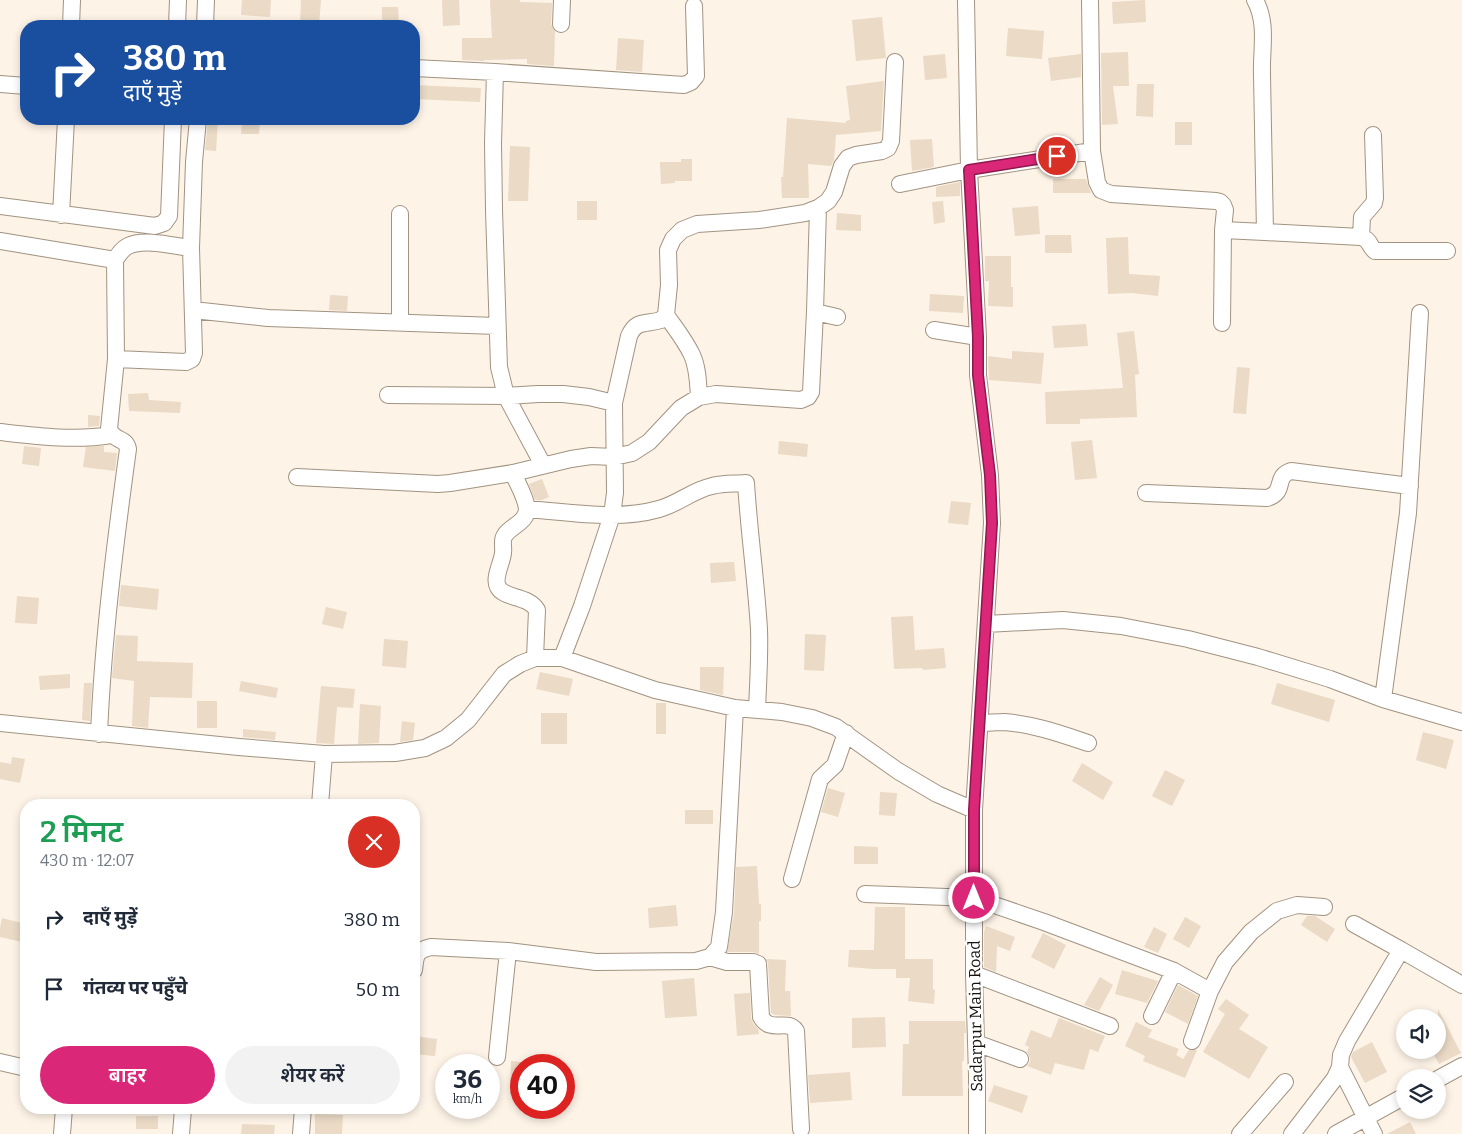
<!DOCTYPE html>
<html lang="hi">
<head>
<meta charset="utf-8">
<style>
	:root { --surface:#fff; --page:#f2f2f3; --text:#1f2937; --muted:#747a83; --accent:#db2777 }
	body { margin:0; font-family:Bitter,"Noto Sans Devanagari",serif; background:var(--page); color:var(--text); height:100vh; display:flex; flex-direction:column; font-size:19px; white-space:nowrap }
	* { box-sizing:border-box; margin:0 }
	p { font-size:16px; color:var(--muted) }
	.icon { flex:none; width:28px; height:28px; fill:none; stroke:currentColor; stroke-width:2; stroke-linecap:round; stroke-linejoin:round }
	.map { position:relative; flex:1; overflow:hidden }
	.panel { position:absolute; left:20px; top:799px; width:400px; height:315px; display:flex; flex-direction:column; background:var(--surface); border-radius:20px; box-shadow:0 2px 8px #0003 }
	.panel>* { flex:none }
	.banner { position:absolute; left:20px; top:20px; width:400px; height:105px; border-radius:20px; box-shadow:0 2px 8px #0003; background:#1a4fa0; color:#fff; overflow:hidden }
	.fabs { position:absolute; left:1396px; top:1009px; display:grid; gap:10px }
	.fabs a { display:grid; place-items:center; width:50px; height:50px; border-radius:50%; background:var(--surface); box-shadow:0 2px 8px #0003; font-size:25px }
	.speed { position:absolute; left:435px; top:1054px; display:flex; gap:10px; font-size:25px; font-weight:700; text-align:center }
	.speed>* { display:grid; place-content:center; width:65px; height:65px; border-radius:50%; background:var(--surface); box-shadow:0 2px 8px #0003; line-height:1 }
	.speed small { font-size:12px; font-weight:400 }
	.speed .limit { border:8px solid #d22; background:#fff; color:#111 }
	.pin { position:absolute; display:grid; place-items:center; width:42px; height:42px; color:#fff; margin:-21px; border:2px solid #fff; border-radius:50%; box-shadow:0 1px 5px #0007 }
	.me { position:absolute; width:55px; margin:-28px; rotate:0deg; stroke-linejoin:round; filter:drop-shadow(0 0 4px #0008) }
	.turn { display:flex; align-items:center; gap:18px; height:105px; padding:0 20px; font-size:22px }
	.turn .icon { width:65px; height:65px; stroke-width:2.5 }
	.turn b { display:block; font-size:35px; line-height:42px }
	.round { display:grid; place-items:center; flex:none; width:52px; height:52px; border-radius:26px; background:var(--page) }
	.head { display:flex; align-items:center; justify-content:space-between; height:85px; padding:0 20px }
	h1 { font-size:30px; font-weight:600; line-height:38px; color:#1e9e55 }
	.button { display:flex; gap:10px; margin-top:auto; padding:10px 20px }
	.button a { flex:1; height:58px; border-radius:30px; background:var(--accent); color:#fff; font-size:20px; font-weight:600; line-height:58px; text-align:center }
	.button a+a { background:var(--page); color:var(--text) }
	ul { padding:0; list-style:none }
	li { display:flex; align-items:center; gap:15px; height:70px; padding:0 20px }
	li div { flex:1 }
	li b { display:block; font-size:19px }
	li em { font-style:normal }
	.map>svg:first-child { display:block }
	.building { fill:#eadac6 }
	.lines { fill:none; stroke-linecap:round; stroke-linejoin:round }
	.minor-casing { stroke:#a29381; stroke-width:18 }
	.minor { stroke:#fff; stroke-width:16 }
	.route-casing { stroke:#8e194d; stroke-width:12 }
	.route { stroke:#db2777; stroke-width:9 }
	.labels { text-anchor:middle; stroke-width:4.5; stroke-linejoin:round; paint-order:stroke }
	.street-label { font-size:16px; fill:#16110a; stroke:#fff }
</style>
</head>
<body>
<div class="map">
<svg width="1462" height="1134" viewBox="0 0 1462 1134">
	<rect width="100%" height="100%" fill="#fdf3e7"/>
	<path class="building" d="M242,0H271L270,17L241,15Z
		M301,0H321L319,26H300Z
		M442,0H459L460,25L443,26Z
		M490,0H520V2L552,3L551,24L555,31L554,66L527,64V59L484,60V61L462,60V38H492Z
		M1145,0L1146,22L1113,24L1112,2Z
		M382,7H398L399,26H382Z
		M882,17L886,58L856,61L852,20Z
		M1008,28L1044,31L1042,59L1006,56Z
		M618,38L644,40L642,72L616,70Z
		M1128,52L1129,86H1113L1118,124L1102,125L1101,53Z
		M945,54L947,78L925,80L923,56Z
		M1081,54V77L1051,81L1048,58Z
		M884,81L881,131L836,135L834,160L831,166L808,164L809,198H782L781,177H783L787,118L846,123V121L850,120L846,86Z
		M1137,84H1154L1153,117L1136,116Z
		M414,85L481,88L480,102L414,99Z
		M208,119L218,120L216,151L205,150Z
		M242,119H260L259,134H241Z
		M1175,122H1192V145H1175Z
		M932,139L934,167L912,171L910,140Z
		M510,146L530,147L528,201H508Z
		M681,159H692V181H675V183L661,184L660,162H681Z
		M1053,179H1086L1091,193H1053Z
		M960,182V196L936,197V187Z
		M577,201H597V220H577Z
		M943,201L945,222L934,224L932,202Z
		M1038,206L1040,234L1015,236L1012,208Z
		M837,213L861,215V231L836,230Z
		M1045,235H1071L1072,253H1045Z
		M1128,237L1129,274L1160,276L1158,296L1132,293L1108,294L1106,238Z
		M985,256H1011V287H1013V307L988,306L989,281H985Z
		M930,294L964,296L963,313L929,311Z
		M330,295L348,296L347,311L329,310Z
		M1086,324L1088,346L1054,348L1052,326Z
		M1134,331L1139,374L1135,375L1137,417L1080,419V424H1046L1045,392L1123,388L1117,333Z
		M1012,351L1044,353L1041,384L989,380L988,356L1012,359Z
		M1237,367L1250,368L1246,414L1233,413Z
		M148,393L149,400L181,402L180,413L129,411L128,394Z
		M88,415L100,416L99,426L88,427Z
		M1092,440L1097,478L1075,480L1071,442Z
		M779,441L808,444L807,457L778,454Z
		M24,446L41,448L39,466L22,464Z
		M104,446V452L117,453L115,471L83,467L86,447Z
		M542,479L549,497L542,500H535L529,484Z
		M951,501L971,503L968,525L948,523Z
		M734,562L736,581L711,583L710,563Z
		M121,585L159,589L157,610L119,606Z
		M17,596L39,598L37,624L15,623Z
		M326,607L347,612L343,629L322,624Z
		M913,616L915,650L944,648L946,668L923,670L922,668L894,669L891,617Z
		M805,634L826,635L824,671L804,670Z
		M116,635L138,636L137,661L193,663L192,698L150,697L148,728L132,726L134,681L112,678Z
		M384,639L408,641L406,668L382,666Z
		M700,667H724L723,695L700,690Z
		M540,672L573,679L569,696L536,689Z
		M70,674V688L40,690L39,676Z
		M241,681L278,688L276,698L239,691Z
		M84,683H92L90,721L82,720Z
		M1277,683L1335,700L1329,722L1271,704Z
		M321,686L355,689L353,708L337,707L334,744L316,743Z
		M197,701H217V728H197Z
		M656,703H666V734H656Z
		M360,704L381,706L379,743L358,744Z
		M541,713H567V744H541Z
		M402,721L415,723L413,740L400,742Z
		M243,729L276,732L275,740L243,737Z
		M1423,732L1454,740L1446,769L1416,760Z
		M12,757L25,759L20,783L0,779V762L11,764Z
		M1082,763L1113,782L1103,800L1072,781Z
		M1165,770L1185,780L1172,806L1152,796Z
		M828,788L845,793L838,817L821,812Z
		M880,792L897,793L895,816L879,815Z
		M685,810H713V824H685Z
		M854,846L878,847V864H854Z
		M757,866L759,904H761V921H759V954L753,952H727L734,913L736,867Z
		M676,905L678,926L649,928L648,908Z
		M875,907H905V959H933V989L935,990L934,1004L908,1001L910,978H896V969H874L848,967L849,950H874Z
		M1307,916H1315L1335,929L1327,942L1301,925Z
		M1185,917L1201,926L1189,948L1173,939Z
		M2,918L26,924V943L0,937V928Z
		M986,926L1015,937L1010,951L997,946L996,972L984,967V932Z
		M1154,927L1167,934L1158,953L1144,947Z
		M1043,933L1066,945L1054,969L1031,957Z
		M766,959L786,960L785,991H790L791,1016L775,1015L771,1013L768,963Z
		M1122,970L1158,981L1147,1003L1115,994Z
		M1100,977L1113,985L1099,1011L1084,1005Z
		M694,978L697,1016L665,1018L662,981Z
		M1178,985L1198,996L1188,1024L1165,1012Z
		M750,993L751,1018L753,1023L758,1029L759,1034L737,1036L734,994Z
		M1226,999L1249,1015L1239,1029L1268,1047L1249,1079L1203,1052L1225,1014L1218,1009Z
		M1438,1009L1461,1053L1439,1064L1431,1050H1438Z
		M885,1017L886,1047L852,1048V1018Z
		M1059,1018L1105,1036L1098,1052L1090,1049L1084,1070L1055,1063L1051,1075L1027,1066L1030,1062V1058L1027,1052L1029,1047L1025,1045L1031,1030L1051,1038Z
		M909,1021H965L966,1033H964V1061H962L963,1096H902L903,1044H909Z
		M1136,1022L1152,1030L1148,1037L1179,1049L1176,1055L1183,1059L1189,1050H1197L1185,1078L1143,1061L1145,1056L1125,1046Z
		M414,1036L437,1039L435,1056L414,1054Z
		M1372,1042L1387,1072L1365,1083L1351,1057L1353,1052Z
		M511,1061L521,1062V1094H510Z
		M850,1072L852,1100L810,1103L808,1075Z
		M994,1085L1028,1096L1022,1113L988,1101Z
		M315,1114L343,1115L342,1134H315Z
		M136,1116H158V1129H136Z
		M1410,1122L1416,1134H1387Z
		M242,1124L275,1125L274,1134H241Z"/>
	<g class="lines">
		<g class="minor-casing">
			<path id="minor" d="M966,0L969,170L978,337V375L990,475L992,523L974,810V974L977,1075V1134
				M1090,0L1092,151L1097,182L1101,190L1111,194L1216,201L1220,202L1223,205L1225,210L1223,230L1222,323
				M1255,0C1268,24 1261,49 1262,75C1263,127 1264,179 1265,232L1361,237C1370,239 1369,246 1375,251H1447
				M561,24L562,0
				M71,26L72,0
				M177,26L178,0
				M205,26L206,0
				M414,68L495,72L684,85L691,82L696,76L694,6
				M495,72L493,143L494,210L499,367L506,396L543,465
				M0,84L26,86
				M900,184L969,170L1092,151
				M0,206L155,226L164,223L169,216L173,119
				M818,208L815,312L837,317
				M400,214V323
				M61,215L66,119
				M1223,230L1265,232
				M1361,237L1362,217L1374,203L1375,198L1373,135
				M0,241L115,260C119,254 122,249 128,246C144,238 174,246 191,248L194,162L198,119
				M193,310L268,318L497,326
				M666,315C675,328 685,340 692,355C698,368 698,383 699,397
				M934,330L978,337
				M116,359L186,362L192,359L194,353L191,248
				M388,395L506,396L538,394H563L589,397L614,403
				M0,432C36,436 75,441 111,435
				M513,473C517,483 526,497 527,509C527,522 511,526 505,535C501,540 504,547 503,553C502,563 493,578 498,587C504,599 528,595 537,610L535,658
				M297,477L438,484L450,483L513,473L571,459L591,456L614,457L632,453L649,442L681,408L699,397L716,394L801,400L808,397L811,392L815,312
				M1146,493L1267,498C1287,492 1273,477 1291,471L1410,486
				M527,509C570,512 617,521 659,509C678,504 693,490 712,486C723,483 735,484 746,483C749,532 756,580 759,629C760,656 758,683 757,710
				M986,624L1063,620L1121,626L1188,639L1258,657L1330,679L1383,699L1462,722
				M562,658L582,606L612,515L615,493L614,403L629,336C637,319 645,325 661,320L666,315L669,285L668,250L673,239L682,230L697,224L759,220L805,213L818,208L828,201L834,192L842,166L848,158L856,155L882,151L888,148L891,141L895,62
				M1383,699L1408,513L1420,313
				M0,723L239,747L324,754L395,753L425,748L446,738L468,720L504,674L520,664L535,658H562L655,690L735,708L782,712L812,718L836,727L898,771L937,794L974,810
				M980,723C988,723 996,722 1004,722C1033,724 1061,734 1088,743
				M99,734C103,639 115,544 128,449C126,437 114,442 109,429L116,359L115,260
				M320,805L324,754
				M792,879L820,779L835,765L846,733
				M865,894L974,898L1044,922L1174,971L1210,991L1192,1041
				M1354,924L1401,950
				M710,957L727,962H753L758,964L761,1017C771,1034 787,1018 796,1031L801,1129
				M414,970C416,955 415,951 431,947L508,951L596,962L696,961L710,957L719,947L724,912L735,708
				M974,974L1110,1026
				M1210,991L1225,962L1251,932L1277,911L1297,905L1324,907
				M1152,1016L1174,971
				M976,1043L1020,1059
				M497,1057L508,951
				M0,1062L26,1068
				M1438,1079L1462,1066
				M62,1134L64,1108
				M181,1134L183,1109
				M301,1134L303,1108
				M1240,1134L1285,1082
				M1292,1134L1335,1078L1340,1067
				M1336,1134L1405,1096
				M1374,1134L1340,1067L1341,1055L1347,1041L1401,950L1462,985"/>
		</g>
		<use href="#minor" class="minor"/>
	</g>
	<g class="lines">
		<g class="route-casing">
			<path id="route" d="M974,898V810L992,523L990,475L978,375V337L969,170L1057,156"/>
		</g>
		<use href="#route" class="route"/>
	</g>
	<g class="labels">
		<g class="street-label">
			<text transform="translate(975 1016) rotate(-91)" y="6">Sadarpur Main Road</text>
		</g>
	</g>
</svg>
<div class="fabs">
<a><svg class="icon" aria-label="sound" viewBox="0 0 24 24"><path d="M4 9h4l5-4v14l-5-4H4zM17 9q2 3 0 6"/></svg></a>
<a><svg class="icon" aria-label="layers" viewBox="0 0 24 24"><path d="M12 4l9 5-9 5-9-5zM3 14l9 5 9-5"/></svg></a>
</div>
<div class="speed"><div>36<small>km/h</small></div><div class="limit">40</div></div>
<div class="pin" style="left:1057px;top:156px;background:#d93025"><svg class="icon" aria-label="arrive" viewBox="0 0 24 24"><path d="M6 21V4h12l-3 4 3 4H6"/></svg></div>
<svg class="me" style="left:974px;top:898px" viewBox="-20 -20 40 40"><circle r="17" fill="#db2777" stroke="#fff" stroke-width="3"/><path d="M0-11L8 9 0 5-8 9z" fill="#fff"/></svg>
<div class="banner">
<div class="turn"><svg class="icon" aria-label="right" viewBox="0 0 24 24"><path d="M7 20v-9h11M14 6l5 5-5 5"/></svg><div><b>380 m</b>दाएँ मुड़ें</div></div>
</div>
<section class="panel">
<div class="head"><div><h1>2 मिनट</h1><p>430 m · 12:07</p></div><a class="round" style="background:#d93025;color:#fff"><svg class="icon" aria-label="close" viewBox="0 0 24 24"><path d="M6 6l12 12M18 6L6 18"/></svg></a></div>
<ul>
<li><svg class="icon" aria-label="right" viewBox="0 0 24 24"><path d="M7 20v-9h11M14 6l5 5-5 5"/></svg><div><b>दाएँ मुड़ें</b></div><em>380 m</em></li>
<li><svg class="icon" aria-label="arrive" viewBox="0 0 24 24"><path d="M6 21V4h12l-3 4 3 4H6"/></svg><div><b>गंतव्य पर पहुँचे</b></div><em>50 m</em></li>
</ul>
<div class="button"><a>बाहर</a><a>शेयर करें</a></div>
</section>
</div>
</body>
</html>
